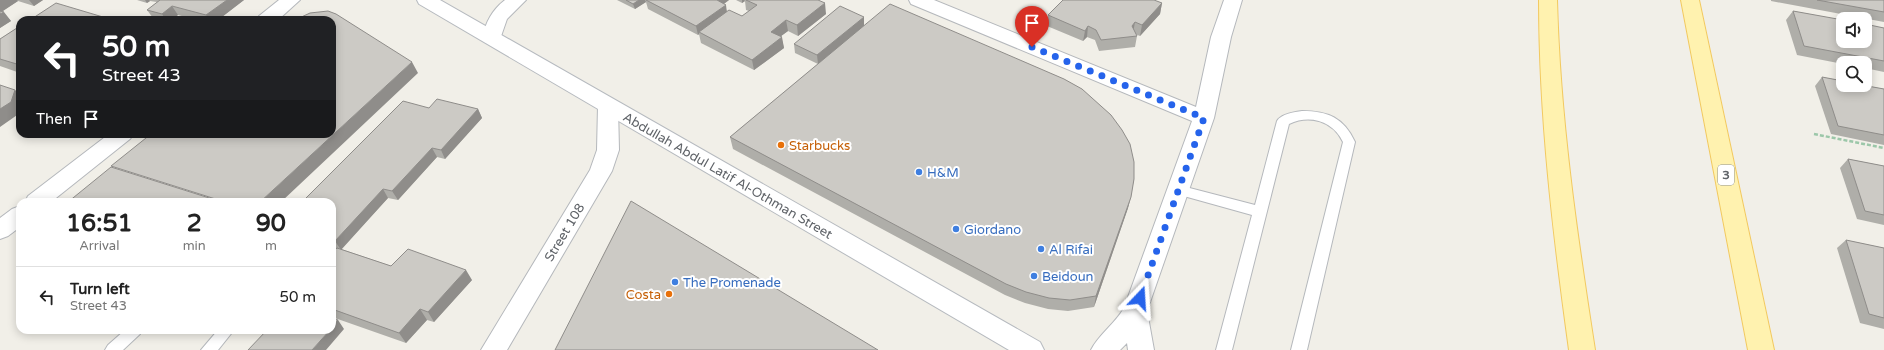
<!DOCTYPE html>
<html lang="en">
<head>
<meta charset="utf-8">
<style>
	:root { --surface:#fff; --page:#f2f2f2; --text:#222; --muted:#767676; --line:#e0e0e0 }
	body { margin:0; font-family:"Varela Round",sans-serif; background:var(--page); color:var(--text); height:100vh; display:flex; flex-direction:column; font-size:15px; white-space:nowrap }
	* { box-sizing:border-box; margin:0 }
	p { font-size:13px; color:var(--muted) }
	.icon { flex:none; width:22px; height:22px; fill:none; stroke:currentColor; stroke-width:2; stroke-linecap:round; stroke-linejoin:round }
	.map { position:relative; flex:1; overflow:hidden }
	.details { position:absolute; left:16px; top:198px; width:320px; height:136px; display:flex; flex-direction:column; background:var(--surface); border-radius:12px; box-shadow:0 2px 10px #0003 }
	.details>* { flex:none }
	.hud { position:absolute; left:16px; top:16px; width:320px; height:122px; border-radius:12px; box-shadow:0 2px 10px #0003; background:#202124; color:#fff; overflow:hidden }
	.fabs { position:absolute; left:1836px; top:12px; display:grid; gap:8px }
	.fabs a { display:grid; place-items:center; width:36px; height:36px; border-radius:8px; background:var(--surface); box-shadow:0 2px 10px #0003; font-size:20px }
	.pin { position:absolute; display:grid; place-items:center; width:34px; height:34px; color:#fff; margin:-41px -17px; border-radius:50% 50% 50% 0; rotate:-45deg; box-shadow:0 0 4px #0007 }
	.pin .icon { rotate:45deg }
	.me { position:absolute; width:44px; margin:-22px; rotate:20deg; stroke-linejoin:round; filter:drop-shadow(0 0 3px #0008) }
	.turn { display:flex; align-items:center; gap:14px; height:84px; padding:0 20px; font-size:18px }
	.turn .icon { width:52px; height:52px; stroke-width:2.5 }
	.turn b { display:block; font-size:28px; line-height:34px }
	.then { display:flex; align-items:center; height:38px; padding:0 20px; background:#0003; gap:8px; font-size:15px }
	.eta { display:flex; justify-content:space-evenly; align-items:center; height:68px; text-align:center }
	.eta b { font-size:24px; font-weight:700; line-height:28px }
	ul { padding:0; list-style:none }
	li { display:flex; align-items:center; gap:12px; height:60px; padding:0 20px; border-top:1px solid var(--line) }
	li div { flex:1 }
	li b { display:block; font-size:15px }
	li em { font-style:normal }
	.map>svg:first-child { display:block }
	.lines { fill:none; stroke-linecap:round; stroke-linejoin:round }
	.lane-casing { stroke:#b5b8bc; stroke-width:2 }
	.street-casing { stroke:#b5b8bc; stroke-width:2 }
	.secondary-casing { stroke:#b6babf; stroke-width:2 }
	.primary-casing { stroke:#f2c960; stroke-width:2 }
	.path { stroke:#9cc7a9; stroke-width:2.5; stroke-dasharray:4 2; stroke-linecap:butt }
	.lane { fill:#fff; fill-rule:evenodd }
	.street { fill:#fff; fill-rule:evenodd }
	.secondary { fill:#fff; fill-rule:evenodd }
	.primary { fill:#fff2af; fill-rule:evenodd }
	.wall { fill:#afaea9 }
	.shaded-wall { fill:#8f8d8a }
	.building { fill:#cccac5; stroke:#8f8d8a }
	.route { stroke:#2563eb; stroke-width:7; stroke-dasharray:0 12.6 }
	.food-dot { fill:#e8710a; stroke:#fff; stroke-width:1.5 }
	.shop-dot { fill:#3f7fe0; stroke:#fff; stroke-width:1.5 }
	.labels { text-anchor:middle; stroke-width:4; stroke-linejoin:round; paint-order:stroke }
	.shield { fill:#fff; stroke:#8f9295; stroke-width:1 }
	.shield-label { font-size:12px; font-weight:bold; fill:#5f6368 }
	.food-label { font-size:13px; fill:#c56008; stroke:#fff; text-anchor:start }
	.shop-label { font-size:13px; fill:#366cbe; stroke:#fff; text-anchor:start }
	.street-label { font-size:13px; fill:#5f6368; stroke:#fff }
</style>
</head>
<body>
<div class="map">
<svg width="1884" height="350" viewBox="0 0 1884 350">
	<rect width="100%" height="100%" fill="#f1efe8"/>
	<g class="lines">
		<g class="lane-casing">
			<path id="lane" d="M1302,111C1328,111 1344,118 1355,142L1307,350H1291L1343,142C1333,121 1310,114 1289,124L1232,350H1216L1252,215L1173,193L1171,190L1173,187L1178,185L1255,205L1277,121C1281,114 1294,112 1302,111Z
				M125,330H142L140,334L123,350H105L108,345Z
				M218,330H234L218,350H201Z"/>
		</g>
		<g class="street-casing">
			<path id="street" d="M279,0H300L278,20H257L259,16Z
				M505,0H526L507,19L499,42L492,44L485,42L482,38C486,22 492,10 505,0Z
				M909,0H934L1196,107L1211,37L1224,0H1242L1231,37L1214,118L1147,311L1154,350H1128L1127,343L1120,350H1091C1099,334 1115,324 1124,308L1192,121L911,4Z
				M608,99L615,101L618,106L619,150L612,171L507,350H481L590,170L597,150L598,106L601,101Z
				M109,134H134L130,139L51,202H25L28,196Z
				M20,206V227L8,236L0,239V218L12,209Z"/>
		</g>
		<g class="secondary-casing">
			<path id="secondary" d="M417,0H440L1040,342L1044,350H1009L419,4Z"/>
		</g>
		<g class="primary-casing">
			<path id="primary" d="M1539,0H1557C1560,118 1577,234 1595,350H1569C1553,234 1539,118 1539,0Z
				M1681,0H1699L1774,350H1748Z"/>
		</g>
		<path class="path" d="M1814,134L1884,148"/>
		<use href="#lane" class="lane"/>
		<use href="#street" class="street"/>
		<use href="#secondary" class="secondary"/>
		<use href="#primary" class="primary"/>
	</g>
	<path class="wall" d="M0,0H43L34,6L18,1L2,11L11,21L0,28Z
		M137,0H244L218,20H197L178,15L171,20H159L153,18L147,10L157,2L150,1L147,3Z
		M617,0H729L724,4L727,12L742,16L749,11L746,10L745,1L742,3L736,0H818L826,14L798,36L788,31L781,36L784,48L754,70L701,43L699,34L698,35L648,9L646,2L635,9Z
		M1771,0H1884V22L1771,1Z
		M1162,3L1160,14L1140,36L1135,34L1137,36L1135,47L1099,51L1095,40L1087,37L1083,41L1047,26L1048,15Z
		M1793,11L1884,28V72L1865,68V63H1843V64L1797,55L1786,20Z
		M864,17V25L1134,179L1128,208L1094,307L1068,311L1048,309L1025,303L1005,295L733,149L730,137L818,64L795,53L794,44Z
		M20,26V73L0,66V39Z
		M1822,77L1884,89V145L1831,134L1815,86Z
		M429,108L478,109L482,118L445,159L437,157L398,200L388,198L341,249L391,266L472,280L434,322L427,320L406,343L332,317V252L336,248L332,247V202Z
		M1848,159L1884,166V225L1857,219L1840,168Z
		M1846,240L1884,248V329L1860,323L1837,248Z"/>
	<path class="shaded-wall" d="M0,0H17L18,1L0,13Z
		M29,0H43L34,6Z
		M145,0H149L150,1L147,3Z
		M227,0H244L218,20H209L206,15Z
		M639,0H645L646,2L635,9L633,4Z
		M716,0H729L718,8Z
		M742,0H744L745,1L742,3Z
		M825,3L826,14L798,36L797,25Z
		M1162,3L1160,14L1140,36L1142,25Z
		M726,5L727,13L699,32V34L698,35L696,26Z
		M172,6L178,15L171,20H166L162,14Z
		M4,12L11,21L0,28V14Z
		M864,17V26L818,64L817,55Z
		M786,20L788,31L773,42L771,32Z
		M1135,22L1133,33L1132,26Z
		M1088,26L1087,37L1083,41L1085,31Z
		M782,37L784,48L754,70L752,60Z
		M412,62L418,73L281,202H260Z
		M15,90L20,95V113L0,127V109Z
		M478,109L482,118L445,159L441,150Z
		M432,148L437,157L398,200L392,191Z
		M383,189L388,198L341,250L335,241Z
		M1131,197L1128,208L1094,307L1096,296Z
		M466,270L472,280L434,322L428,312Z
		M420,309L427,320L406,343L399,333Z
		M338,320L344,329L326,350H312L330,330H332V327Z"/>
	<path class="building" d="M160,0H227L206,15L172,6L162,14L147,10Z
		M626,0H639L633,4Z
		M646,0H717L726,5L696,26Z
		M746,0H818L825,3L797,25L786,20L771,32L782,37L752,60L699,32L729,10L742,16L757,5Z
		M1063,0H1154L1162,3L1142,25L1135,22L1132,26L1137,36L1101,40L1096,30L1088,26L1085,31L1048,15Z
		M1817,0H1884V12Z
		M56,3L113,20H30Z
		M890,4L1064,79L1082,89L1111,115L1122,130L1130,144L1134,162V179L1131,197L1096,296L1070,300L1049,298L1026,292L1006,284L730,137Z
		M840,6L864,17L817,55L794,44Z
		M0,11L4,12L0,14Z
		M328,11L336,14L412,62L260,202H225L111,166L151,134H332V20H295L310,13Z
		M1793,11L1843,20V41H1865V24L1884,28V61L1804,46Z
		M20,26V65L0,59V39Z
		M1822,77L1843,81V85H1862L1884,89V135L1838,126Z
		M0,85L15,90L11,102L0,109Z
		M437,99L478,109L441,150L432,148L392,191L383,189L335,241L332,240V202H302L403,101L429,108Z
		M1848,159L1884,166V215L1865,211Z
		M111,167L222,202H68Z
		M631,201L878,350H555Z
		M1846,240L1884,248V318L1869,314Z
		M337,248L391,266L408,249L466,270L428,312L420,309L399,333L332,309V252Z
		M332,319L338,320L332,327Z
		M267,330H330L312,350H248Z"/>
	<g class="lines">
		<path class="route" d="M1032,47L1204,118L1140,298"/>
	</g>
	<g class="food-dot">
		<circle cx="781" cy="145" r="4"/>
		<circle cx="669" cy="294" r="4"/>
	</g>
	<g class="shop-dot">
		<circle cx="919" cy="172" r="4"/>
		<circle cx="956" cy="229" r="4"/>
		<circle cx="1041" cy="249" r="4"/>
		<circle cx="1034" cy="276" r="4"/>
		<circle cx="675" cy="282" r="4"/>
	</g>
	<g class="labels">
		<rect class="shield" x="1718" y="165" width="16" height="20" rx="3"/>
		<g class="shield-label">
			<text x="1726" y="179">3</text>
		</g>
		<g class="food-label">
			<text x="789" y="150">Starbucks</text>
			<text x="661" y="299" text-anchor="end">Costa</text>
		</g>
		<g class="shop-label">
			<text x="927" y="177">H&amp;M</text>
			<text x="964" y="234">Giordano</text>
			<text x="1049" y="254">Al Rifai</text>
			<text x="1042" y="281">Beidoun</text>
			<text x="683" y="287">The Promenade</text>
		</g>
		<g class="street-label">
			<text transform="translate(728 175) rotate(30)" y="5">Abdullah Abdul Latif Al-Othman Street</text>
			<text transform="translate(564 232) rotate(-59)" y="5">Street 108</text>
		</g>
	</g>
</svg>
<div class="fabs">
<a><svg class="icon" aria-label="sound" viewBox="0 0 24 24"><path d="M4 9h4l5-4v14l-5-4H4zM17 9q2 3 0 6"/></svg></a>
<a><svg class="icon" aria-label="search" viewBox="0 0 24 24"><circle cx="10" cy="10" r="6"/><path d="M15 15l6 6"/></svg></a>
</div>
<div class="pin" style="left:1032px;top:47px;background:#d93025"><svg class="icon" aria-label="arrive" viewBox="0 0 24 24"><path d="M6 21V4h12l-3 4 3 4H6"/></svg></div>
<svg class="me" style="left:1140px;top:298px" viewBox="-20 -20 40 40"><path d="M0-17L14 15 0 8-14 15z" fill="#2563eb" stroke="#fff" stroke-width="4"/></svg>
<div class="hud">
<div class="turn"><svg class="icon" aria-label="left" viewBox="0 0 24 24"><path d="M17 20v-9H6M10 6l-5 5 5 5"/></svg><div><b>50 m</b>Street 43</div></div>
<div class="then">Then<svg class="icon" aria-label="arrive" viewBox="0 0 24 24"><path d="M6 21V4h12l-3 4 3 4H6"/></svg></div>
</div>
<section class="details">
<div class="eta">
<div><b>16:51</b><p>Arrival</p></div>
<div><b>2</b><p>min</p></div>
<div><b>90</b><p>m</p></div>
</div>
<ul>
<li><svg class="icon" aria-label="left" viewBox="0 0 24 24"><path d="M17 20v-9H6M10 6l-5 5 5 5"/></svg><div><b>Turn left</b><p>Street 43</p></div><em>50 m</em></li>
</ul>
</section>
</div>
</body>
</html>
